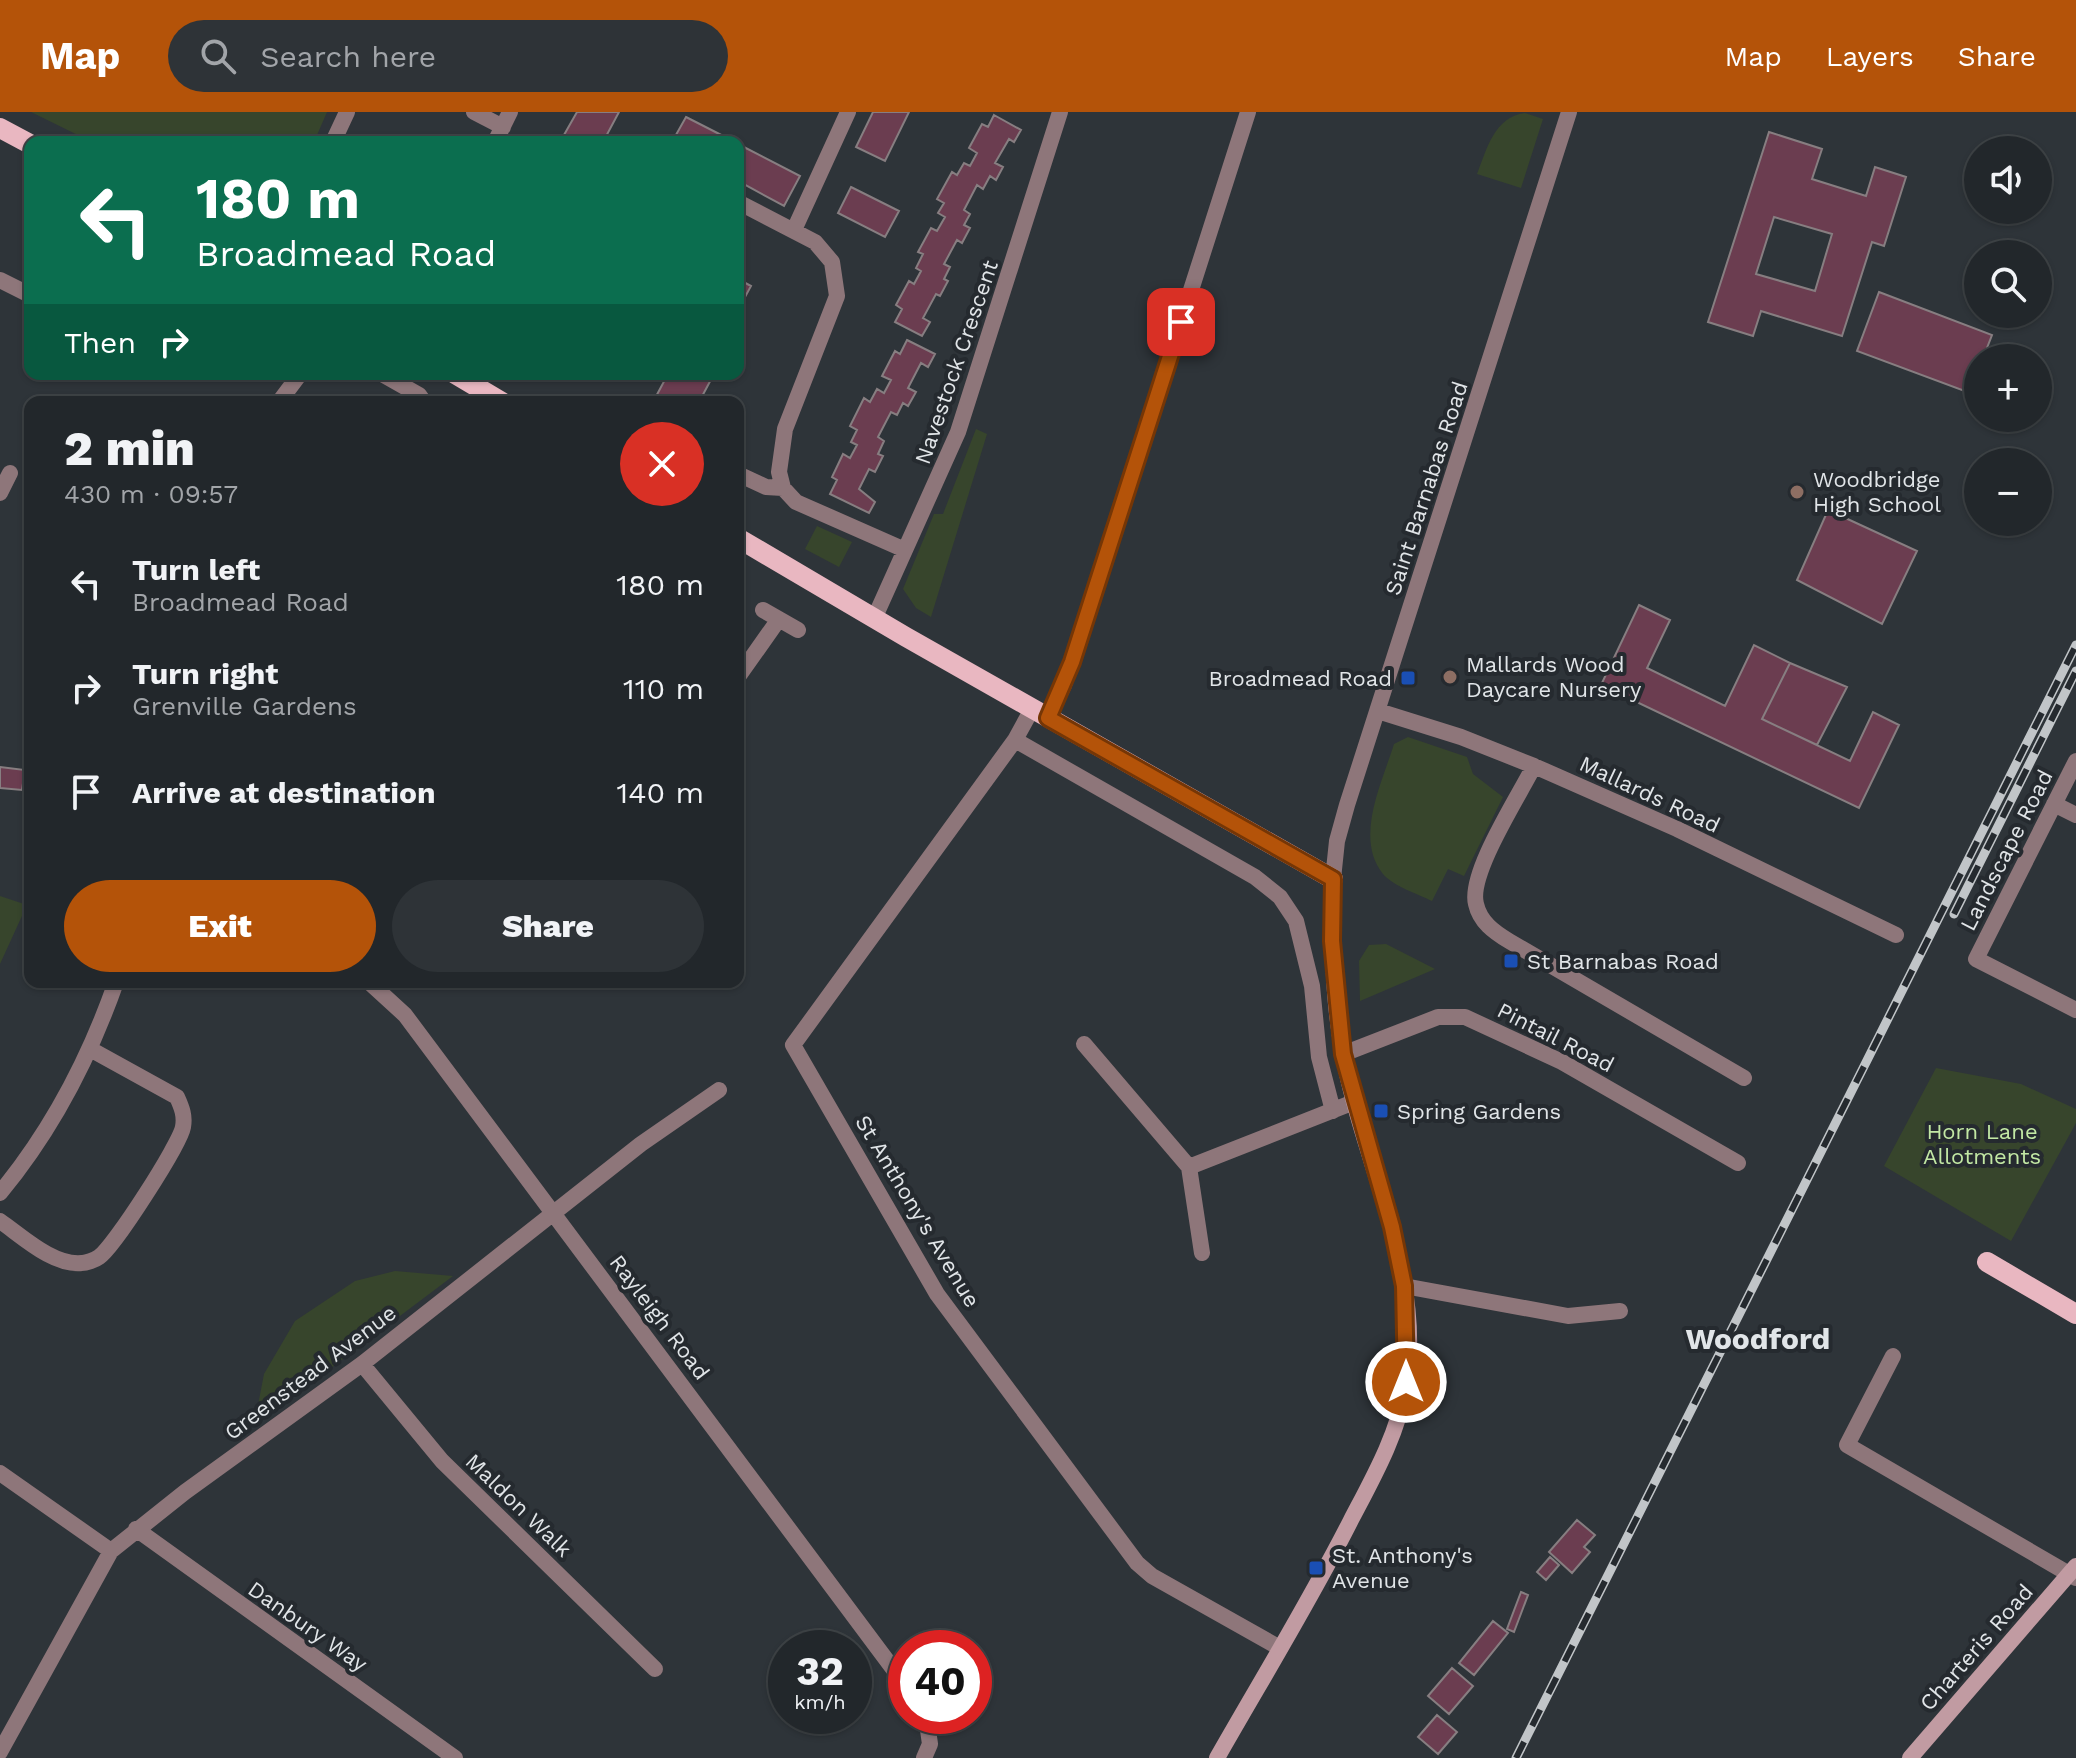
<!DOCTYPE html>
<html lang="en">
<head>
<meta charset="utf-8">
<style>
	:root { --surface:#22272b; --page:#2e3337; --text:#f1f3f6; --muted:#a2a5a9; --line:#3f4447; --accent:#b45309 }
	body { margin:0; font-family:"Work Sans",sans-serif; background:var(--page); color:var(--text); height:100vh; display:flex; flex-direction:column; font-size:30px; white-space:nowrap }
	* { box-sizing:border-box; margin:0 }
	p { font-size:26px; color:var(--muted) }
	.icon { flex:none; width:44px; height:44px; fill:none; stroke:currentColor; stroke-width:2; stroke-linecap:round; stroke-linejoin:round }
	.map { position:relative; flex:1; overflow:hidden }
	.side { position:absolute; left:24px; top:284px; width:720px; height:592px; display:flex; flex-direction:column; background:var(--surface); border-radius:16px; box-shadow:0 2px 6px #0004,0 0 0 2px var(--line) }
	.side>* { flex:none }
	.top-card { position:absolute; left:24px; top:24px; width:720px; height:244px; border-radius:16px; box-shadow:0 2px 6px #0004,0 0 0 2px var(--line); background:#0b6e4f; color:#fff; overflow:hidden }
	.tools { position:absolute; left:1964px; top:24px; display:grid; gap:16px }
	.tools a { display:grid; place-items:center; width:88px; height:88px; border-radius:50%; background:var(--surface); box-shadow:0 2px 6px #0004,0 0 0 2px var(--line); font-size:40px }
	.speed { position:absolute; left:768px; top:1518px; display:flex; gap:16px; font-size:40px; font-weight:700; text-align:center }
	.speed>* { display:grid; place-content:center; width:104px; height:104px; border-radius:50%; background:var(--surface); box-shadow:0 2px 6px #0004,0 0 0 2px var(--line); line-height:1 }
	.speed small { font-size:20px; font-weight:400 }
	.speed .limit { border:12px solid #d22; background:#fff; color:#111 }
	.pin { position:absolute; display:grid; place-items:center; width:68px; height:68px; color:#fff; margin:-34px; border-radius:16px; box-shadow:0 4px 12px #0006 }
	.me { position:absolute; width:88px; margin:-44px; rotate:0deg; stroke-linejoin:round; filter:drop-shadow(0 0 6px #0008) }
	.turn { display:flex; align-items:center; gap:28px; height:168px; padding:0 40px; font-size:36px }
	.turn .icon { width:104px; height:104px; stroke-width:2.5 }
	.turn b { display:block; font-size:56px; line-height:68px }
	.then { display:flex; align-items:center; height:76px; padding:0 40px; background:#0003; gap:16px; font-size:30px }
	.round { display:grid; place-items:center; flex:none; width:84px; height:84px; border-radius:42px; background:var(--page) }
	.overview { display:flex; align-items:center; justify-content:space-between; height:136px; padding:0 40px }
	h1 { font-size:48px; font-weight:800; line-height:60px }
	.cta { display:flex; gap:16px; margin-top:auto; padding:16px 40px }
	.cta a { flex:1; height:92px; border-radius:48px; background:var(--accent); color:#fff; font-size:32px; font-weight:800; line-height:92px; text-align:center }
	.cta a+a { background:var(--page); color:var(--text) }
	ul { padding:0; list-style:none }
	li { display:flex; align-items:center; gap:24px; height:104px; padding:0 40px }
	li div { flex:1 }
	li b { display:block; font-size:30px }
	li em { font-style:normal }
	header { display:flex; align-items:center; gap:48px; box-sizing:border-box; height:112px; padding:0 40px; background:var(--accent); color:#fff }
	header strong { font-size:38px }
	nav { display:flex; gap:44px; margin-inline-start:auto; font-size:28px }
	.search { width:560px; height:72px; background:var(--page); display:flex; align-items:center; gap:20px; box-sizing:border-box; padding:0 28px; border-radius:44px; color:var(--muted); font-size:30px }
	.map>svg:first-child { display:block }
	.green { fill:#37452c }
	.building { fill:#6b3d50; stroke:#877e81; stroke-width:2; fill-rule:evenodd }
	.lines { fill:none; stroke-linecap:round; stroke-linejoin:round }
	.street { stroke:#8e767a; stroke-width:16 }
	.secondary { stroke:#c19ba2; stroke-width:16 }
	.primary { stroke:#e9b7c1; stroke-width:20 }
	.rail-casing { stroke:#c1c5c8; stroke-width:9 }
	.rail { stroke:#252a2f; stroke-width:6; stroke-dasharray:18; stroke-linecap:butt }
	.route-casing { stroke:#753606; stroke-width:20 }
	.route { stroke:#b45309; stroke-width:14 }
	.education-dot { fill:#8d6e63; stroke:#252a2f; stroke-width:3 }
	.transit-dot { fill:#1a4fb4; stroke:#252a2f; stroke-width:3 }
	.labels { text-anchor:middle; stroke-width:8; stroke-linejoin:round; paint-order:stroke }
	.street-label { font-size:22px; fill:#e1e5e8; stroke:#252a2f }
	.poi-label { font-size:22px; fill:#e1e5e8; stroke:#252a2f; text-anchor:start }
	.park-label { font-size:22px; fill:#c2e8a4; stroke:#252a2f }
	.district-label { font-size:30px; font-weight:bold; fill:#e1e5e8; stroke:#252a2f }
</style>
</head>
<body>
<header>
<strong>Map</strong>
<div class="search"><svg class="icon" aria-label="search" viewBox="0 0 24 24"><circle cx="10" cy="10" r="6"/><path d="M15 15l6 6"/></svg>Search here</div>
<nav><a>Map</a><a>Layers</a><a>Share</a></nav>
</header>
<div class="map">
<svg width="2076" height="1646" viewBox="0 0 2076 1646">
	<rect width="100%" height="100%" fill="#2e3439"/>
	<path class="green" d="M31,0H327L314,30H92Z
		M1525,1L1543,7L1521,76L1477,62C1487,37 1494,5 1525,1Z
		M976,317L987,322L931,505L916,496L903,477L934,402H943Z
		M817,414L852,430L839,455L805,437Z
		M1408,625L1467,645L1473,662L1503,685L1464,764L1448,757L1432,789C1418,782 1393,774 1383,762C1354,726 1382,671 1394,632Z
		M0,784L27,793L0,852Z
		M1386,832L1435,857L1360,889L1359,849L1369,833Z
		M1936,956L2021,972L2076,997V1011L2011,1129L1884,1054Z
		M395,1159L453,1164L254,1314L264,1262L295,1209L355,1169Z"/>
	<path class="building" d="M577,0H619L603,30H560Z
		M873,0H909L885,49L856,35Z
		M994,3L1021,18L1014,30L1009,27L995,51L1003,55L996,68L990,64L983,77L977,73L964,98L970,102L964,113L970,116L962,131L957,128L944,152L950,155L944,167L948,169L940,184L936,182L923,206L930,210L922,224L895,210L902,197L896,193L909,169L914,172L921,159L916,156L923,142L918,140L931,116L937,119L945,105L938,101L944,91L937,87L952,60L957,63L964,51L970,54L977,41L969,36L982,12L988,15Z
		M686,5L735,30H672Z
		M1769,20L1822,37L1812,67L1866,84L1875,55L1906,65L1884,134L1872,130L1842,224L1761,199L1753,224L1708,210ZM1774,105L1832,122L1815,179L1756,162Z
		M738,32L800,64L784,94L738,69Z
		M851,75L899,99L885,125L838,101Z
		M738,167L751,174L738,198Z
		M1879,180L1992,223L1983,246H1978V260L1970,281L1857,239Z
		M907,228L935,242L928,255L921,251L908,276L916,280L908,294L903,291L897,303L891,300L878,325L884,329L878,342L883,344L875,360L869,357L859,377L875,390L869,401L830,382L837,368L832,365L843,342L850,346L857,333L851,330L857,318L850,314L864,286L870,290L877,277L884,281L891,268L882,264L895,239L900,242Z
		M668,262H714L699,290H653Z
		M1828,398L1917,439L1882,512L1797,468Z
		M1639,493L1670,508L1647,556L1725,594L1754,533L1790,551L1762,607L1850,649L1873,600L1899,613L1859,696L1601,573Z
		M1790,551L1847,575L1817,633L1762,607Z
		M0,655L25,658L22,678L0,676Z
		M1577,1408L1595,1423L1584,1435L1590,1440L1572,1461L1549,1440Z
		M1550,1445L1559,1453L1546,1468L1537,1460Z
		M1521,1480L1528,1483L1514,1520L1507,1517Z
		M1493,1509L1508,1521L1474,1563L1459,1551Z
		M1452,1556L1473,1574L1449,1602L1428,1584Z
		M1437,1603L1457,1620L1438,1642L1418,1625Z"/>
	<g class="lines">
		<path class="street" d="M474,0L503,15
			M333,30L347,0
			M495,30L510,0
			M738,90L815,130L832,150L837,184L785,317L779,360L783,376
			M794,118L848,0
			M0,168L30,183
			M382,262L419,283L424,290
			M279,290L300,262
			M738,362L766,375L783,376L796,390L905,438
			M0,381L10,361
			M763,498L798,518
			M874,507L958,320L1060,0
			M738,565L779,507
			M1378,599L1461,625L1534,654L1677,717L1896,823
			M1048,606L1064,573L1079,528L1248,0
			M1015,628L1032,597
			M2076,649L1976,847L2076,898
			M1534,654C1519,684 1468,762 1476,792C1480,810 1494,820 1509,829L1744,966
			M2054,692L2076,703
			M1333,767L1337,729L1347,693L1569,0
			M369,870L405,903L906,1574
			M1084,932L1189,1055L1202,1141
			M1343,942L1438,905H1465L1562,950L1738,1051
			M1189,1055L1354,990
			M0,1081C52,1018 89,947 116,870
			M0,1109C22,1124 53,1154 82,1151C86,1151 95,1148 99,1145C114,1135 180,1032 183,1015C185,1004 182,996 177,985L90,937
			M1404,1174L1568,1204L1620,1199
			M1893,1244L1847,1333L2076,1466
			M362,1252L442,1349L655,1557
			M0,1361L111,1439
			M136,1417L455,1646
			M1280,1536L1152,1464L1137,1451L937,1182L793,933L1015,628L1255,765L1280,785L1296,809L1312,874L1319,945L1333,999
			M0,1640L111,1439L185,1380L362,1252L641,1032L719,978
			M924,1646L930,1632L926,1604"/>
		<path class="secondary" d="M1217,1646C1262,1567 1310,1489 1351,1408C1373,1366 1398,1322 1406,1274C1424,1159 1363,1052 1343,942C1332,885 1332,825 1333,767
			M1910,1646L2076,1454"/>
		<path class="primary" d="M0,16L30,32
			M455,262L502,290
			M738,426L906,525L1333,767
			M1987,1150L2076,1202"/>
		<g class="rail-casing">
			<path id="rail" d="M1954,802L2076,559
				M1516,1646L2076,533"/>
		</g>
		<use href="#rail" class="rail"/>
	</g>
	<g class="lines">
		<g class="route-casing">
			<path id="route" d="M1181,210L1072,550L1048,606L1333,767L1332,829L1343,942L1392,1115L1404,1174L1406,1270"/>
		</g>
		<use href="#route" class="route"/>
	</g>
	<g class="education-dot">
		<circle cx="1797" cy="380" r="8"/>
		<circle cx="1450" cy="565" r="8"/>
	</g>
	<g class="transit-dot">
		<rect x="1400" y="558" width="16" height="16" rx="4"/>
		<rect x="1503" y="841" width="16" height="16" rx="4"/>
		<rect x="1373" y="991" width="16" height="16" rx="4"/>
		<rect x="1308" y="1448" width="16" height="16" rx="4"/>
	</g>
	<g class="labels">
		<g class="street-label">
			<text transform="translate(956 250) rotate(-71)" y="8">Navestock Crescent</text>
			<text transform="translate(1426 376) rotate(-72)" y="8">Saint Barnabas Road</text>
			<text transform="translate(1650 682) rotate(25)" y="8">Mallards Road</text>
			<text transform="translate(2006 738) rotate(-63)" y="8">Landscape Road</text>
			<text transform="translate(1556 925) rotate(27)" y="8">Pintail Road</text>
			<text transform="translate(918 1099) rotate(59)" y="8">St Anthony's Avenue</text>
			<text transform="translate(660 1205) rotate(53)" y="8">Rayleigh Road</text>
			<text transform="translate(310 1260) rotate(-37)" y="8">Greenstead Avenue</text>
			<text transform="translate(519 1393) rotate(44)" y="8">Maldon Walk</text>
			<text transform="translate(308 1514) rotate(35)" y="8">Danbury Way</text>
			<text transform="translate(1976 1535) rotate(-49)" y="8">Charteris Road</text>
		</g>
		<g class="poi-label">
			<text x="1813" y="375">Woodbridge<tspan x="1813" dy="25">High School</tspan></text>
			<text x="1466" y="560">Mallards Wood<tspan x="1466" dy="25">Daycare Nursery</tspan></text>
			<text x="1392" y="574" text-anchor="end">Broadmead Road</text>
			<text x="1527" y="857">St Barnabas Road</text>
			<text x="1397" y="1007">Spring Gardens</text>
			<text x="1332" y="1451">St. Anthony's<tspan x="1332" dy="25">Avenue</tspan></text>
		</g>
		<g class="park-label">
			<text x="1982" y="1027">Horn Lane<tspan x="1982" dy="25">Allotments</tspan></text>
		</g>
		<g class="district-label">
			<text x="1758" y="1237">Woodford</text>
		</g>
	</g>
</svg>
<div class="tools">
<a><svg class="icon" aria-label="sound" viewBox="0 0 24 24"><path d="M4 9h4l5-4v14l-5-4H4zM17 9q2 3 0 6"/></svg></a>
<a><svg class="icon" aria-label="search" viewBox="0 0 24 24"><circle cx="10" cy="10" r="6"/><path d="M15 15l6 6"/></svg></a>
<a>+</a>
<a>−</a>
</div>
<div class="speed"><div>32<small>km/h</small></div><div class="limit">40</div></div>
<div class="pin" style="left:1181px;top:210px;background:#d93025"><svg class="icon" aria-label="arrive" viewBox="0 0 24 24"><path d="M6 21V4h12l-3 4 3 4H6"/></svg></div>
<svg class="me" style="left:1406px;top:1270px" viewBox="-20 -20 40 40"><circle r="17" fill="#b45309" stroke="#fff" stroke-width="3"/><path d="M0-11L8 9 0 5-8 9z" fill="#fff"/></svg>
<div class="top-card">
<div class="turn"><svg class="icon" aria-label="left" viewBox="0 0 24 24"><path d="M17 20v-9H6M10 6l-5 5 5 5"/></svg><div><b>180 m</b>Broadmead Road</div></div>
<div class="then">Then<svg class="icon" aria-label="right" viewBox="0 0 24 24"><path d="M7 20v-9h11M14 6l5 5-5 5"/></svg></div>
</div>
<section class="side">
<div class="overview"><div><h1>2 min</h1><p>430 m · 09:57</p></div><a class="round" style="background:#d93025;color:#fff"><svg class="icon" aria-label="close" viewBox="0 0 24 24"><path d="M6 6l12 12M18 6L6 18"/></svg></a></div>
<ul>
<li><svg class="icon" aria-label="left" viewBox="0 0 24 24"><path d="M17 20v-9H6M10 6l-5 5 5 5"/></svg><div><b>Turn left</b><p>Broadmead Road</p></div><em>180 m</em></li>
<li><svg class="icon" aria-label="right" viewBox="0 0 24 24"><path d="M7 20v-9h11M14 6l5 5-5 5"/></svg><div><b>Turn right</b><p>Grenville Gardens</p></div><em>110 m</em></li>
<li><svg class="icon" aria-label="arrive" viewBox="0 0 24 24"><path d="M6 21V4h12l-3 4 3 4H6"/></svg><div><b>Arrive at destination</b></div><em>140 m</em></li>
</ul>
<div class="cta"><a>Exit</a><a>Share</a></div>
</section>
</div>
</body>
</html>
